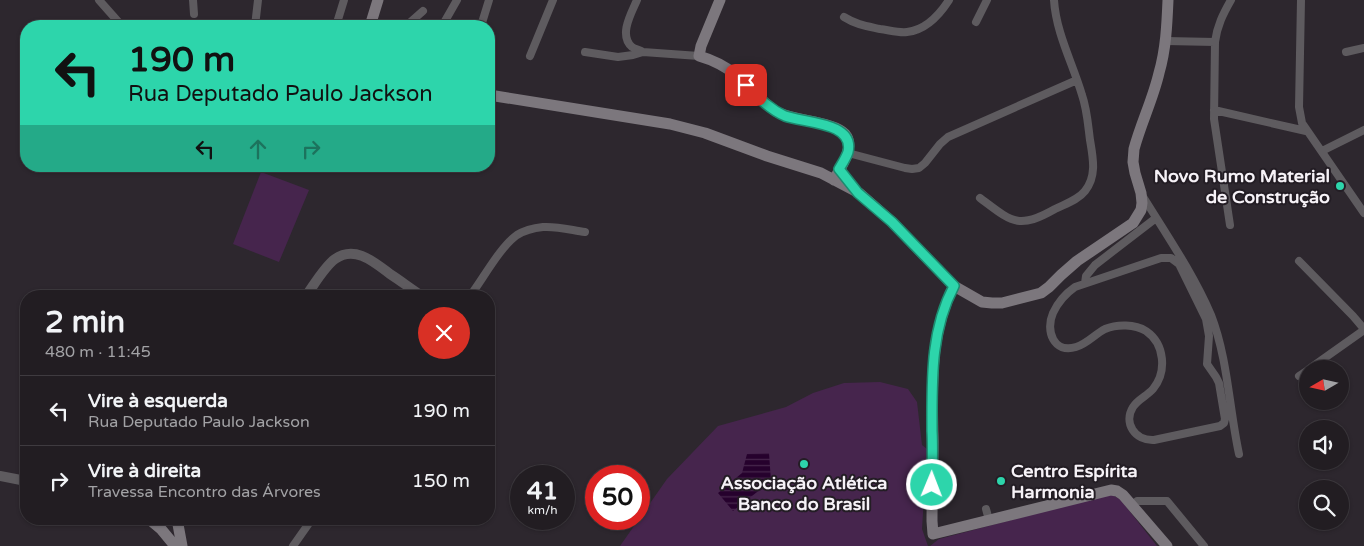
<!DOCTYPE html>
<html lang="pt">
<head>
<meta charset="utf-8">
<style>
	:root { --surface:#221d22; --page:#2e2a2f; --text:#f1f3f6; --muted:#a2a2a5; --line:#3f3b40 }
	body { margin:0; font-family:"Varela Round",sans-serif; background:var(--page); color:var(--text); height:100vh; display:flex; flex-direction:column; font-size:19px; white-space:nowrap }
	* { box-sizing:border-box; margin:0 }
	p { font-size:16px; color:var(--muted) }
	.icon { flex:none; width:28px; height:28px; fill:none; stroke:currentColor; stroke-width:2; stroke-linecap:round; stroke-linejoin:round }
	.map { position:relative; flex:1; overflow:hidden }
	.details { position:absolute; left:20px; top:290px; width:475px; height:235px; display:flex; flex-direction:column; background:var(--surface); border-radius:20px; box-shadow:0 1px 4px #0004,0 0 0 1px var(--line) }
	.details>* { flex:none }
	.banner { position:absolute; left:20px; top:20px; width:475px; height:152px; border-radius:20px; box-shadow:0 1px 4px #0004,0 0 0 1px var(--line); background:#2dd5ab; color:#111; overflow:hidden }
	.needle { width:32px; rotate:261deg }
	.tools { position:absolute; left:1299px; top:360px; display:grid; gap:10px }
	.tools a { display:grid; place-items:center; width:50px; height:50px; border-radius:50%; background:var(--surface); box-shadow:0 1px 4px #0004,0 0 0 1px var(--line); font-size:25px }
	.speed { position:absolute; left:510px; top:465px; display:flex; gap:10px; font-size:25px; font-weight:700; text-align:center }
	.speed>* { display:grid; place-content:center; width:65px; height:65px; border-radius:50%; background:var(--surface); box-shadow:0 1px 4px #0004,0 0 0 1px var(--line); line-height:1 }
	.speed small { font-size:12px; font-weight:400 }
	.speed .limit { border:8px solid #d22; background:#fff; color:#111 }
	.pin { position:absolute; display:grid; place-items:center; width:42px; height:42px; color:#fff; margin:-21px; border-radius:10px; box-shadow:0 2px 8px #0006 }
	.me { position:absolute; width:55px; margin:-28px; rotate:1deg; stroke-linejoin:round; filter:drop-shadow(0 0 4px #0008) }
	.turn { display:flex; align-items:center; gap:18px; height:105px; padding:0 25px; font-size:22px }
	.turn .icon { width:65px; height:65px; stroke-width:2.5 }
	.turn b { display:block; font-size:35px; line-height:42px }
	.lanes { display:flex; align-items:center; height:48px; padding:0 25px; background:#0003; justify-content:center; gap:25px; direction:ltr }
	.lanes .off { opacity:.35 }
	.round { display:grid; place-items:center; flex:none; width:52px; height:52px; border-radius:26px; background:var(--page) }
	.headline { display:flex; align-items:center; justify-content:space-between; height:85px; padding:0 25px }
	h1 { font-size:30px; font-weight:700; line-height:38px }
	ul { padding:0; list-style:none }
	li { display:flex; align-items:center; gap:15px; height:70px; padding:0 25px; border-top:1px solid var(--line) }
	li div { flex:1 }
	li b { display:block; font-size:19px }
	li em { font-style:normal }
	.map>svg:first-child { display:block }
	.garden { fill:#46254d }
	.water { fill:url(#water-rules) }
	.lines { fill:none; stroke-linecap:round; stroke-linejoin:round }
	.minor { stroke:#5e5b5f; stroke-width:8 }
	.tertiary { stroke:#5e5b5f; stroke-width:10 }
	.secondary { stroke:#7c777d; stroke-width:11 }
	.route-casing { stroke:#1d8a6f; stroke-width:12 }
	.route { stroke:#2dd5ab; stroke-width:9 }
	.poi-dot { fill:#2dd5ab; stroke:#231d24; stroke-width:2 }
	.labels { text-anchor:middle; stroke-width:4; stroke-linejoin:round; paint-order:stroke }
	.poi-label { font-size:18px; font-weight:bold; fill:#f6f2f7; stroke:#231d24; text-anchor:end }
</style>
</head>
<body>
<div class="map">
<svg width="1364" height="546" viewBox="0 0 1364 546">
	<defs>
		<pattern id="water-rules" width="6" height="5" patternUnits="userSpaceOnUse" patternTransform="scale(1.25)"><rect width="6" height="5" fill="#26012d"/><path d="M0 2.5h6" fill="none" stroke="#46264c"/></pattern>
	</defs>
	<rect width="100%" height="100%" fill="#2d272e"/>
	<path class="garden" d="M261,172L309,190L279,262L233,244Z
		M880,382L908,389L917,402L922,445L927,449L922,529L928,546H620L667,479L718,426L786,407L813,393L844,383Z
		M1110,494L1120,499L1157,546H930L939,539Z"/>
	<path class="water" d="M769,453L771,481L733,511L718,493L742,473L747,454Z"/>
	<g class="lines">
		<path class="minor" d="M99,0L122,26
			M193,0L194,14
			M637,0C632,12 618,35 632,47C635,49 640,50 643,52
			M1301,0L1299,107L1302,123L1364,213
			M844,17C857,25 866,26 880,29C889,30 898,33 907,32C926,30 940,14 949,0
			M976,22L987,0
			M255,26L258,0
			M336,26L344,0
			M406,26L423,11
			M440,26L445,21L457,0
			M481,26L489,0
			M1166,41L1215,42
			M585,52L618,57L633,55L643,52L699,56
			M1346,52L1364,48
			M530,56L553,0
			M1214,110L1306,131
			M1322,151L1364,130
			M848,153L905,168L912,169L919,168L925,163L940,144L948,137L1077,80
			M1142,195C1166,234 1193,273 1211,315C1228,359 1229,408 1239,454
			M980,198C1012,222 1018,230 1055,209C1065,204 1078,200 1085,191C1097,176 1093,158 1090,140C1088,125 1087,109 1082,95C1073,64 1056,33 1054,0
			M1230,225L1214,119L1215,42C1217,26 1223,14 1231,0
			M1161,258H1171L1179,264L1206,319L1209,336L1207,364L1216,377L1219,383L1225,419L1224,423L1220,426L1154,440C1135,441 1123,423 1133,407C1138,399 1147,396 1153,389C1167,372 1165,344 1146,331C1135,324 1117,324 1105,329C1095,334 1087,344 1076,347C1054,354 1045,331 1053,313C1058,302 1065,294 1075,287Z
			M1299,261L1353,316L1364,329V330L1309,369
			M1085,283L1086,276L1095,265L1156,218
			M446,296L454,295L460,296
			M470,296C483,279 500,247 517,235C525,230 534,228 543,227C557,226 571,230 585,232
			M1299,376L1308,370
			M1132,505L1137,501H1167L1204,546
			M986,509L989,520
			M293,546L312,519"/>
		<path class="tertiary" d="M306,296C314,285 324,267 335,259C355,245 374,262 390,274C401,281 411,289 422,296
			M0,476L26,481"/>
		<path class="secondary" d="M720,0L701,46L699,56C713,60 725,66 736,75C751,87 762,104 779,113C796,121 834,122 845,134C856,147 840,168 834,180
			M370,26L378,0
			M489,95L670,124L705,133L767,156L821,173L859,193L892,222L954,286L982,302L992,303H1002L1041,293L1049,287L1061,275L1077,261L1133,223L1141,210L1142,203L1141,193L1135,173L1133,162L1134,149C1141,123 1153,99 1159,73C1166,49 1167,24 1168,0
			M954,286C929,334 932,388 933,441C933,468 932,495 932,521L933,534L1111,490L1117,491L1123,495L1167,546
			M149,519L161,529L175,546
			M177,519L182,546"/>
	</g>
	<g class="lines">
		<g class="route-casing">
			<path id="route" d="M746,85C758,97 769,109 785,116C804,123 855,122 848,152C846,158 842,164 839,169L858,193L892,222L954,286C930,331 932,382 932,431C933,449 932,467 932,485"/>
		</g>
		<use href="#route" class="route"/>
	</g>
	<g class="poi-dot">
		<circle cx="1340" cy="186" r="5"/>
		<circle cx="804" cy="464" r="5"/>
		<circle cx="1001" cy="481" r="5"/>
	</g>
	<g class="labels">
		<g class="poi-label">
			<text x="1330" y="182">Novo Rumo Material<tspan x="1330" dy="21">de Construção</tspan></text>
			<text x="1011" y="477" text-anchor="start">Centro Espírita<tspan x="1011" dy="21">Harmonia</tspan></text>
			<text x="804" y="489" text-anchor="middle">Associação Atlética<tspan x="804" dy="21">Banco do Brasil</tspan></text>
		</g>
	</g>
</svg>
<div class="tools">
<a><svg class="needle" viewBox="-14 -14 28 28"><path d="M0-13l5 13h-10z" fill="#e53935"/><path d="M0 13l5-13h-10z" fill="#a2a2a5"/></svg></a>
<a><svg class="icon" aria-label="sound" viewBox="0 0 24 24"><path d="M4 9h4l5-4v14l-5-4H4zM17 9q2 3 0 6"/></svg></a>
<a><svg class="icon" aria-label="search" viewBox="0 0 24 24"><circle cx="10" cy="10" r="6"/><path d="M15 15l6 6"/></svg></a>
</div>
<div class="speed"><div>41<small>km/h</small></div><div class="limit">50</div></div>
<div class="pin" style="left:746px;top:85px;background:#d93025"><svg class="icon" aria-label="arrive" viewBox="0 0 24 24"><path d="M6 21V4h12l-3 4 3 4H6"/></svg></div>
<svg class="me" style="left:932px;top:485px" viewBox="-20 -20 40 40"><circle r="17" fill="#2dd5ab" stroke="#fff" stroke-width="3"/><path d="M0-11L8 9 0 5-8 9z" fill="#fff"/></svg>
<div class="banner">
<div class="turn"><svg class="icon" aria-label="left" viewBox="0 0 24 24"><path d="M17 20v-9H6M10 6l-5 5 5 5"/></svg><div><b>190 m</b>Rua Deputado Paulo Jackson</div></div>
<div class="lanes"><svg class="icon" aria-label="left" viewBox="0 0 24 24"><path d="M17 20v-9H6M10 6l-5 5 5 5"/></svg><svg class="icon off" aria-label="ahead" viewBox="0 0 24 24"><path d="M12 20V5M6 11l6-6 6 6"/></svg><svg class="icon off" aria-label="right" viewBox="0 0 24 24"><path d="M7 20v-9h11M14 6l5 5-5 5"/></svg></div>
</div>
<section class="details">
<div class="headline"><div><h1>2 min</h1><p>480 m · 11:45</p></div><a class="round" style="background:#d93025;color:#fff"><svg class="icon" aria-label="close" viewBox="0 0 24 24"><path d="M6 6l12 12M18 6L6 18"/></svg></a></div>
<ul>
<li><svg class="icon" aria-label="left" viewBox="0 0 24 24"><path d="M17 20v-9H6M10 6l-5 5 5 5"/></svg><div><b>Vire à esquerda</b><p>Rua Deputado Paulo Jackson</p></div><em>190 m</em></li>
<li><svg class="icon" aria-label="right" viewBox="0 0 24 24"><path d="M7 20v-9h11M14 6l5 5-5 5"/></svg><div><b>Vire à direita</b><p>Travessa Encontro das Árvores</p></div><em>150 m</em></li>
</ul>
</section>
</div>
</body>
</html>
